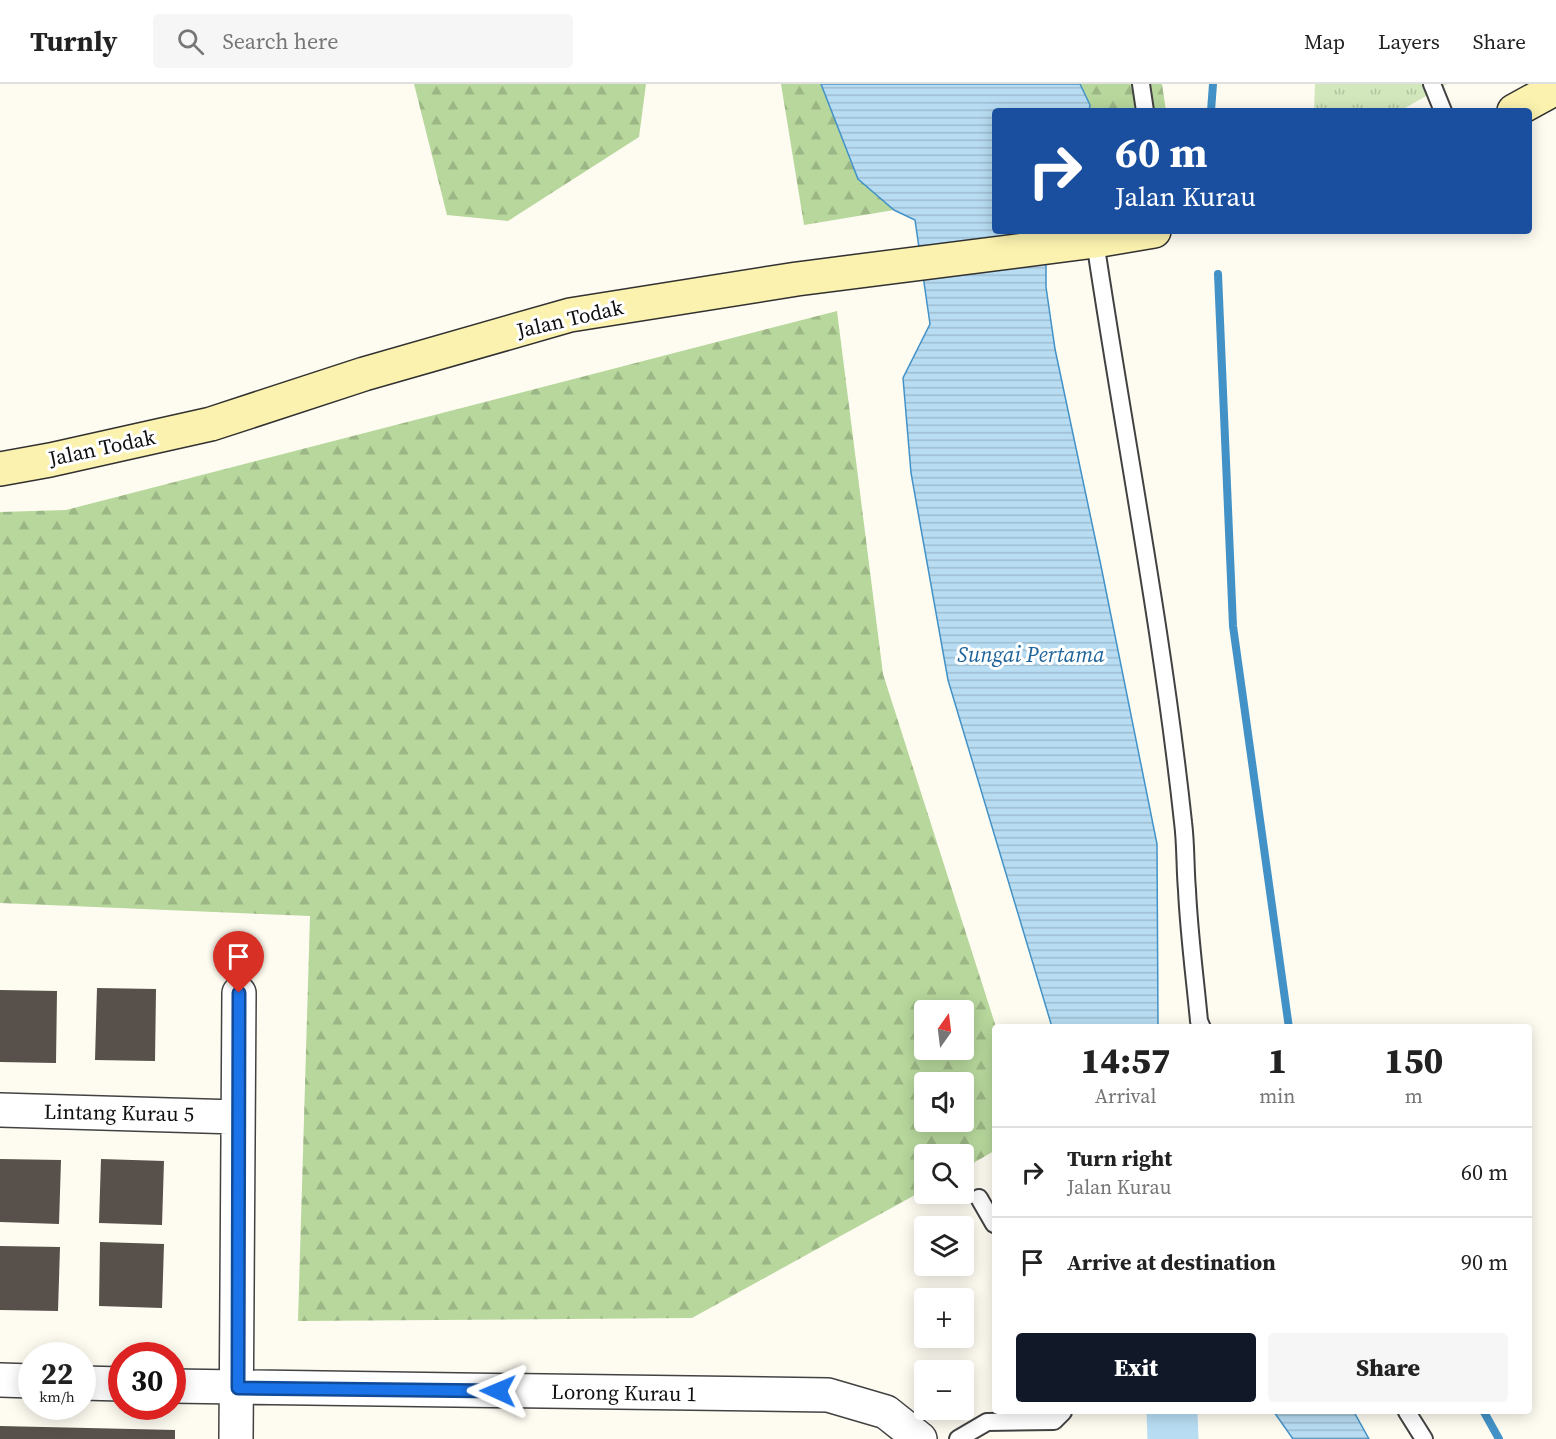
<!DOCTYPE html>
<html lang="en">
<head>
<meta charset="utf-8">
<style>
	:root { --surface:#fff; --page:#f6f6f6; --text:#222; --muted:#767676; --line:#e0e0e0; --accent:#111827 }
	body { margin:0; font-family:"Source Serif 4",serif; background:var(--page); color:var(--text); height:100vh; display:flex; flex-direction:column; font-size:22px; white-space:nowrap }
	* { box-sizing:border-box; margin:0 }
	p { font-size:20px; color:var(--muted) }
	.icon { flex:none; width:33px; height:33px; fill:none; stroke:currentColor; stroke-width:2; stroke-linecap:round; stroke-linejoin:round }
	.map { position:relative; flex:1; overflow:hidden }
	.sheet { position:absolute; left:992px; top:940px; width:540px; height:390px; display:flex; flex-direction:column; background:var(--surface); border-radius:6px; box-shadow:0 3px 15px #0003 }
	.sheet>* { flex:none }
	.top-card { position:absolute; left:992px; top:24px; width:540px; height:126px; border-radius:6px; box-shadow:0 3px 15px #0003; background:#1a4fa0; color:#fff; overflow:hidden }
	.needle { width:39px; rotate:14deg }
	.buttons { position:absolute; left:914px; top:916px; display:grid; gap:12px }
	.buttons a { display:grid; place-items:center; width:60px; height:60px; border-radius:6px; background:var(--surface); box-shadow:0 3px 15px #0003; font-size:30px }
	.speed { position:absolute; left:18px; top:1258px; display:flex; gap:12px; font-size:30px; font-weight:700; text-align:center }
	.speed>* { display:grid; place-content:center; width:78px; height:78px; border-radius:50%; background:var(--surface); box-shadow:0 3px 15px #0003; line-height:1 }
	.speed small { font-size:15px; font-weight:400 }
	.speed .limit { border:9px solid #d22; background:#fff; color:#111 }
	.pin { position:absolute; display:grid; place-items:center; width:51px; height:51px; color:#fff; margin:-62px -26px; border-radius:50% 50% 50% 0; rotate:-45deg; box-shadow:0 0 6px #0007 }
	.pin .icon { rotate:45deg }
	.me { position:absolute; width:66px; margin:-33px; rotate:271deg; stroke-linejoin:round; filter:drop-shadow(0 0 4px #0008) }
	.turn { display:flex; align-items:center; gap:21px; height:126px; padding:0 24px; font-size:27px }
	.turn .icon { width:78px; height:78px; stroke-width:2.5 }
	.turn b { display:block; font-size:42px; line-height:51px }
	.eta { display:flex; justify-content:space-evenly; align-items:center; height:102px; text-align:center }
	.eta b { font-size:36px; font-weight:800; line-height:42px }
	.cta { display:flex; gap:12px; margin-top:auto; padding:12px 24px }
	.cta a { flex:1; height:69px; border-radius:6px; background:var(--accent); color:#fff; font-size:24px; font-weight:800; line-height:69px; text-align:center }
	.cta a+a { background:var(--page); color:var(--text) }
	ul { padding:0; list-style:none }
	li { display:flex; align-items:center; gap:18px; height:90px; padding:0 24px; border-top:2px solid var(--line) }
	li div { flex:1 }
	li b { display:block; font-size:22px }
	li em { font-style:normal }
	header { display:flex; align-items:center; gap:36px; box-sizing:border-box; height:84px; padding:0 30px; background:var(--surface); border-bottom:2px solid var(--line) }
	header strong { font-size:28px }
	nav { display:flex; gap:33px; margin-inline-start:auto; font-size:21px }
	.search { width:420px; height:54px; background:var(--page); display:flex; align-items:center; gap:15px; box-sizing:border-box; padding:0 21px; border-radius:6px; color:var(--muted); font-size:22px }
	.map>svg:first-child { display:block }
	.forest { fill:url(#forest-firs); fill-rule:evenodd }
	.park { fill:url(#park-tufts) }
	.water { fill:url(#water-rules); stroke:#4392c7; stroke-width:1.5 }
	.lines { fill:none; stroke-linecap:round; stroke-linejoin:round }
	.stream { stroke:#4392c7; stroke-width:8 }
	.river { stroke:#b8ddf3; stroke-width:51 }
	.building { fill:#57504b }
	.service-casing { stroke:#424242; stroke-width:20 }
	.minor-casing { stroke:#424242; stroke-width:36 }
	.secondary-casing { stroke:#313131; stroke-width:36 }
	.service { stroke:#fff; stroke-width:16 }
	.minor { stroke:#fff; stroke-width:33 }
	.secondary { stroke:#fbf2af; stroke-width:33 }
	.route-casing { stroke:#114b97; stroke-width:15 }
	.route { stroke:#1a73e8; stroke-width:10 }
	.labels { text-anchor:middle; stroke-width:6; stroke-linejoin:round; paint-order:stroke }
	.street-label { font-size:21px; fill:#0f0f0f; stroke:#fff }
	.water-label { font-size:22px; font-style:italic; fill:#1e649b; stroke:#fff }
</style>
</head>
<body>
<header>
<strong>Turnly</strong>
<div class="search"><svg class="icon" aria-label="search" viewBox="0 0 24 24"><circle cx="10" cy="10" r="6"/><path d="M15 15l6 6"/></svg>Search here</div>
<nav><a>Map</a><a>Layers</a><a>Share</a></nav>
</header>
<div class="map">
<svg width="1556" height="1355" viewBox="0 0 1556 1355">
	<defs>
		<pattern id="forest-firs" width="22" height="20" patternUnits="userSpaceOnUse" patternTransform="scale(1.5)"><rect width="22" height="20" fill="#b7d79c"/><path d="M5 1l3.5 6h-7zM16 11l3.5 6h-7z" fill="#9cb785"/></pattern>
		<pattern id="park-tufts" width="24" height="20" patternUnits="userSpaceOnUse" patternTransform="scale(1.5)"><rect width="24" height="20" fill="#d2e7bc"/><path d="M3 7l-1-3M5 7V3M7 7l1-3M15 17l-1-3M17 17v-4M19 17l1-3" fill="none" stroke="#b3c5a0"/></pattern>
		<pattern id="water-rules" width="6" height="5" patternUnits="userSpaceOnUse" patternTransform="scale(1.5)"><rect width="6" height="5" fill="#b8ddf3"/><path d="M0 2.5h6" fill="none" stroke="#9dbccf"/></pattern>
	</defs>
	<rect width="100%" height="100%" fill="#fefcf1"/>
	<path class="forest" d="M414,0H646L639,53L508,137L447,131Z
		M781,0H821L858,95L894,126L804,141Z
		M1080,0H1162L1166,27H1089L1090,21Z
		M837,227L883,590L996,943L994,1067L963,1085V1071H924V1106L692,1234L298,1237L310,832L0,819V428L66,426ZM924,927H963V966H924ZM924,999H963V1038H924Z"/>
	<path class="park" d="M1315,0H1447L1400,27H1314Z"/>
	<path class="water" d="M821,0H1080L1090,21L1089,27H994V147H1046V203L1055,265L1101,482L1157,760L1158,943H1052L948,596L911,389L903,294L930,240L915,136L894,126L858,95Z
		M1274,1328H1354L1369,1355H1293Z"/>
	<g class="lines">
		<path class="stream" d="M1211,27L1213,0
			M1218,190L1233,542L1289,944
			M1484,1328L1499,1355"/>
		<path class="river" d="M1172,1328L1173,1355"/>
	</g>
	<path class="building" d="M97,904L156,905L155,977L95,976Z
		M0,906L57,907L56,979L0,978Z
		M0,1075L61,1076L59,1140L0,1138Z
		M101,1075L164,1077L162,1141L99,1139Z
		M100,1158L164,1160L162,1224L99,1222Z
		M0,1162L60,1163L58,1227L0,1226Z
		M0,1342L175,1346V1355H0Z"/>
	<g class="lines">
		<g class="service-casing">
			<path id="service" d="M1141,0L1145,27
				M1432,0L1443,27
				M1095,157C1124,351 1162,543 1183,738C1186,761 1185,784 1187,806C1189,850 1195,894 1199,937L1202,944
				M979,1114L994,1140
				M1407,1328L1424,1355
				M958,1355L987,1338L1054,1337L1063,1328"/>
		</g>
		<g class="minor-casing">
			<path id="minor" d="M0,1026L237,1033
				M0,1296L32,1297
				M82,1299L122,1300
				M172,1302L828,1311L886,1328L920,1355
				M236,1355L239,909"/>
		</g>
		<g class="secondary-casing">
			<path id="secondary" d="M1514,27L1556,4
				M0,385L50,376L211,340L364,290L570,231L797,195L1095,157L1154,147"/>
		</g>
		<use href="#service" class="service"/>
		<use href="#minor" class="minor"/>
		<use href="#secondary" class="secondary"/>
	</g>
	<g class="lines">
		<g class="route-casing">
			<path id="route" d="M239,909L238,1304L498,1307"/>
		</g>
		<use href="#route" class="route"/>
	</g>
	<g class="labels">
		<g class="street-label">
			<text transform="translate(570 235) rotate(-13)" y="7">Jalan Todak</text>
			<text transform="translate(102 364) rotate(-12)" y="7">Jalan Todak</text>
			<text transform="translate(119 1029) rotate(1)" y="7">Lintang Kurau 5</text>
			<text transform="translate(624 1309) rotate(1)" y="7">Lorong Kurau 1</text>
		</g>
		<g class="water-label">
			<text x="1031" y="578">Sungai Pertama</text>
		</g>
	</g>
</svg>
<div class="buttons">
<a><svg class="needle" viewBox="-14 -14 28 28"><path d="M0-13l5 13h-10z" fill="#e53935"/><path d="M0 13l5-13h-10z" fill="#767676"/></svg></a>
<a><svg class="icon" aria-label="sound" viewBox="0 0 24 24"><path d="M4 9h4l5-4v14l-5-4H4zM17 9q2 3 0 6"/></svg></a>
<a><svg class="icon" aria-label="search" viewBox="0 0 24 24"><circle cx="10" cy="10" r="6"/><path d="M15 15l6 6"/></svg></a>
<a><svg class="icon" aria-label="layers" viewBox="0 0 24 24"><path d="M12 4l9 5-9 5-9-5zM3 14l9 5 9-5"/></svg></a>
<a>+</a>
<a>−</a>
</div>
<div class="speed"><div>22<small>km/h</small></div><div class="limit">30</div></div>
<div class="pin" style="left:239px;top:909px;background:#d93025"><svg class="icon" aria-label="arrive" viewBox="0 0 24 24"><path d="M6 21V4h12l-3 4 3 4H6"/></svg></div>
<svg class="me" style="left:498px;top:1307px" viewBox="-20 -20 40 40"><path d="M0-17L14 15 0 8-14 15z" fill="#1a73e8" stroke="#fff" stroke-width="4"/></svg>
<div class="top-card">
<div class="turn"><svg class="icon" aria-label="right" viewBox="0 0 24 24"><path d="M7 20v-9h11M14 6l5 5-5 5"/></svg><div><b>60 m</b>Jalan Kurau</div></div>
</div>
<section class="sheet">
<div class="eta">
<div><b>14:57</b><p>Arrival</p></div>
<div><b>1</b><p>min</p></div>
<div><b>150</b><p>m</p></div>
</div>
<ul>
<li><svg class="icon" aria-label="right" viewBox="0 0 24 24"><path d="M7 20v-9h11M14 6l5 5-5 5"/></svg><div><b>Turn right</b><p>Jalan Kurau</p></div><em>60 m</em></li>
<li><svg class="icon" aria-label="arrive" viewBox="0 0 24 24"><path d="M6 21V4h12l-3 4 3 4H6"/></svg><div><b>Arrive at destination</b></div><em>90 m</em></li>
</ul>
<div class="cta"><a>Exit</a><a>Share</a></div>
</section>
</div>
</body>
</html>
